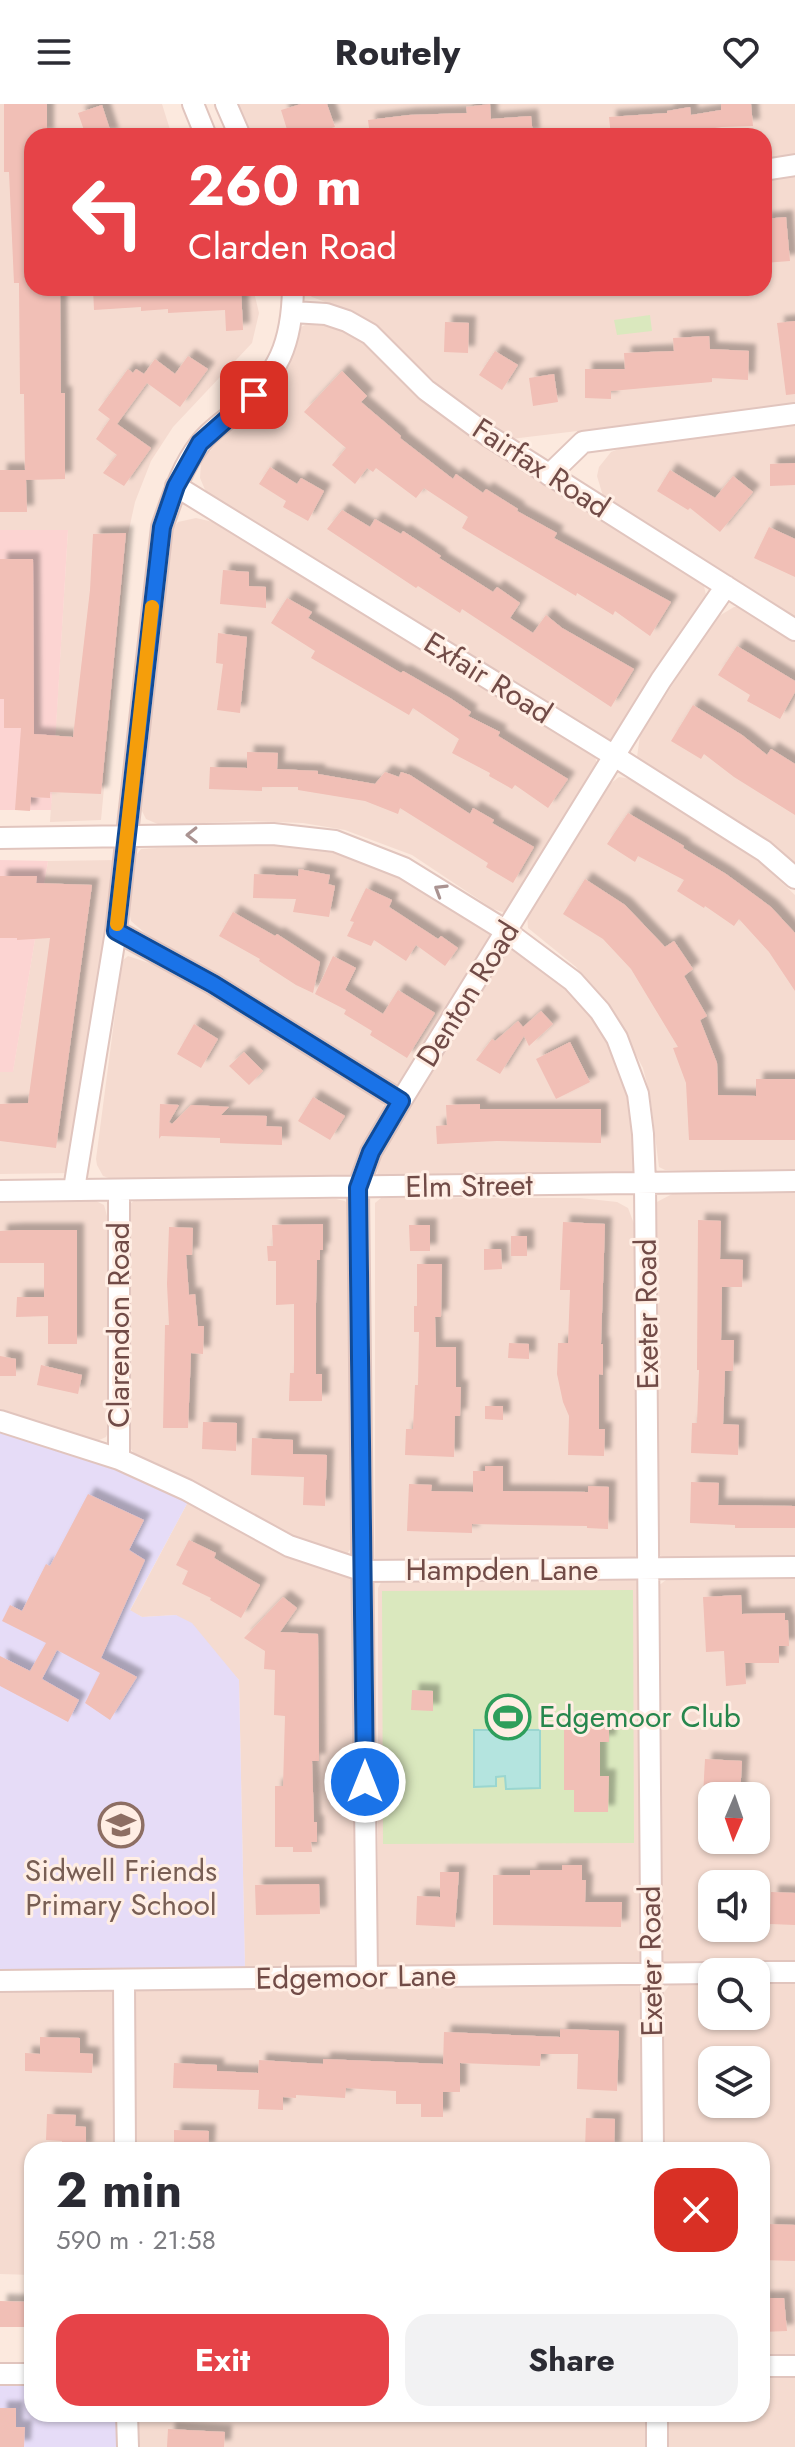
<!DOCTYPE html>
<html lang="en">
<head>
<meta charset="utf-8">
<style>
	:root { --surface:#fff; --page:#f2f2f3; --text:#2b2b33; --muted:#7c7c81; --accent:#e64348 }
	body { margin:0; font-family:Jost,sans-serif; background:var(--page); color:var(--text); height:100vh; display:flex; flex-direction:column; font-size:30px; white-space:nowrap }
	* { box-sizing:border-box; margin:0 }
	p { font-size:26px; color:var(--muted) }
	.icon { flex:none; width:44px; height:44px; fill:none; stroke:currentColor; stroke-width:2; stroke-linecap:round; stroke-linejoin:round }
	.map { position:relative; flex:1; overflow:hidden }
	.details { position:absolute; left:24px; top:2038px; width:746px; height:280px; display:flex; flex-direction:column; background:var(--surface); border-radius:24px; box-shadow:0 2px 6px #0004 }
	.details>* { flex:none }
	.top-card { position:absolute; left:24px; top:24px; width:748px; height:168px; border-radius:24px; box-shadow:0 2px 6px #0004; background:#e64348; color:#fff; overflow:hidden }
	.needle { width:52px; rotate:182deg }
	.controls { position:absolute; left:698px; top:1678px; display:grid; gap:16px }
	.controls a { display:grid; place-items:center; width:72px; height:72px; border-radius:16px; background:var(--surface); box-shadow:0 2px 6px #0004; font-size:40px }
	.pin { position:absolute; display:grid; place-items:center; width:68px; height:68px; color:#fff; margin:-34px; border-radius:16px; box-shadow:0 4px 12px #0006 }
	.me { position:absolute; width:88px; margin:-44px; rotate:0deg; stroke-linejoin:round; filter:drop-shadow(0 0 6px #0008) }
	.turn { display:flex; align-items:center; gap:28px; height:168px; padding:0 32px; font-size:36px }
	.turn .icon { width:104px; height:104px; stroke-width:2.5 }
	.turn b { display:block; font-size:56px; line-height:68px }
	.round { display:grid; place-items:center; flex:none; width:84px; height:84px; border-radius:24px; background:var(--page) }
	.head { display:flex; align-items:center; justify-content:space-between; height:136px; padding:0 32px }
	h1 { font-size:48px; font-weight:700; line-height:60px }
	.cta { display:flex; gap:16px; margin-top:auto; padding:16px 32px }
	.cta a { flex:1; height:92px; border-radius:24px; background:var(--accent); color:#fff; font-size:32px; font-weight:700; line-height:92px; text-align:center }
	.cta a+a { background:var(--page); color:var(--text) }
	header { display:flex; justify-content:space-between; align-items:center; height:104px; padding:0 32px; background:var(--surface); font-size:36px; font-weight:700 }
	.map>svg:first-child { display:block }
	.residential { fill:#f5dbd0; fill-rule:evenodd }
	.commercial { fill:#fcd4d2 }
	.education { fill:#e6dcf7 }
	.green { fill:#dae8be }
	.water { fill:#b4e4df; stroke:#9ad6d0; stroke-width:2 }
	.building { fill:#f1bfb6; filter:url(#shadow) }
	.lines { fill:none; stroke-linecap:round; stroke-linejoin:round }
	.minor-casing { stroke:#e1c5be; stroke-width:24 }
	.minor { stroke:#fff; stroke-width:20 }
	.oneway { stroke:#aa9391 }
	.route-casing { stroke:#114b97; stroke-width:20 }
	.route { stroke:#1a73e8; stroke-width:14 }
	.slow { stroke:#f59e0b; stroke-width:14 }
	.labels { text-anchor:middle; stroke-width:6; stroke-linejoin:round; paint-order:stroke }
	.street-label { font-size:30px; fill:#714b47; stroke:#ffeee4 }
	.leisure-label { font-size:30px; fill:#27864d; stroke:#ffeee4; text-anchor:start }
	.education-label { font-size:30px; fill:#785e54; stroke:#ffeee4 }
</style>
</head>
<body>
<header><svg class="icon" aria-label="menu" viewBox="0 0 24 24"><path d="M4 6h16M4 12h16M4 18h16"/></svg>Routely<svg class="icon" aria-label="heart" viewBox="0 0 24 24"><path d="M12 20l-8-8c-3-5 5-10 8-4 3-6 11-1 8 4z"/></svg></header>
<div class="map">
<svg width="795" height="2343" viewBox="0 0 795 2343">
	<defs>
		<filter id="shadow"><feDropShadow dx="7" dy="-7" stdDeviation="2" flood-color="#0004"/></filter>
	</defs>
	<rect width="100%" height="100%" fill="#fce9de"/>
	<path class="residential" d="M0,0H162L172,32H32V184H253L259,209L252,239L173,323L151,357L135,398L128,430L101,716L50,718L68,426H0Z
		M235,0H795V517L603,392L597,372L599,363L611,348L621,344L647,340L644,319L511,335L452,293L370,219L355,209L312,193L303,184H764V32H249Z
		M316,216L346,224L698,475L704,482L706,491L704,501L614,636H605L206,388L200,374L201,358L231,322L284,268L294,247L301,223Z
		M196,414L222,420L595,653L598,664L506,809L493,805L412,751L345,726L303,719L248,717L160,721L146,715L142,707L170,428L178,418Z
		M734,503H743L795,536V760L754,730L639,658L637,653L640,632L714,515Z
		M619,673L631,675L714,726L764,762L795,791V1067L720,1068L665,1066L659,1063L650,992L643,964L617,915L576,863L528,824L527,810L539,788L610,680Z
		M255,738L328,744L400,771L491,828L492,831L397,985L145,829L131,817L129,807L137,750L141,745Z
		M118,756L73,1069L0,1070V968L13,967L48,757Z
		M508,844L517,845L547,864L591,911L605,929L630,991L637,1062L632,1069L377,1071L380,1052L412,996Z
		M128,852L179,869L381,995L385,1005L350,1075L117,1077L103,1072L97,1061L96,1055L122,857Z
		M795,1088V1455H664L658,1449L653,1105L655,1099L674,1089Z
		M381,1094H580L617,1098L628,1104L636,1125L638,1449L635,1453L630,1456L378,1457L375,1455V1099Z
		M336,1095L345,1097L349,1102L353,1441L347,1450L339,1451L302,1440L135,1351L129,1342L128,1107L130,1100L135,1096Z
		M94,1096L104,1101L107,1112L108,1328L106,1333L97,1337L0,1309V1097Z
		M189,1396L352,1472L356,1481L360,1858L357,1863L245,1865L239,1576L176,1511L142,1513L130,1507Z
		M795,1472V1861L378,1863V1484L381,1478L385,1476L629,1474L658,1482L666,1476L676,1474ZM712,1692H756V1736H712ZM712,1780H756V1824H712Z
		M712,1879V1912H756V1879H795V2255H762V2046H663V1890L670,1880ZM712,1956H756V2000H712Z
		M633,1880L643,1884L646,2046H133L134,1888L141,1885Z
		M113,1885L116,1888L118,2046H32V2171L0,2170V1886Z
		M795,2271V2343H664L663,2310H762V2272Z
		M135,2310H649V2343H136Z"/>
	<path class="commercial" d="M0,426H68L51,706H0Z
		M0,756L48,757L13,968H0Z"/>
	<path class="education" d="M0,1326L95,1355L189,1396L130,1506L142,1513L176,1511L192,1519L239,1576L245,1865L0,1868Z
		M32,2281V2310H119V2343H0V2282Z"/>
	<path class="green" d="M650,211L652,227L617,231L614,216Z
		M633,1486L634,1739L383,1740L382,1487Z"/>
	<path class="water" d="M474,1626H540V1684L506,1685L505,1672L496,1673V1682L474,1683Z"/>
	<path class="building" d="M4,0H47V32H32V184H60L61,289H65V375L26,376L27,408H0V366H25L24,290H20L19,179H14L9,68H4Z
		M301,0H327L335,23L305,32H289L281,6Z
		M490,0L491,15L531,12L533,32H370L368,16L409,11L467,9L466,3Z
		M721,0H751L753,22L722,23L658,32H611L609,13L667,9V7L690,3L691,11L721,6Z
		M102,1L112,32H86L78,9Z
		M786,113L790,157L764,159V115Z
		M93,184H241L243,226L226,227L225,206L168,209V205L141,207V203L94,206Z
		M795,217V290L786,291L777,219Z
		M445,218L469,219L468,249L444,248Z
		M709,232L710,245L749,247L748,276L712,274V278L611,287V295L585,294V265H625L624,249L674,247L673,234Z
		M495,247L518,261L502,286L479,271Z
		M188,252L208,265L180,303L147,279L117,320L151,344L124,382L103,369L117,351L96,335L110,315L98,306L128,265L133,269L136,265L144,270L155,255L175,270Z
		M342,267L367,292L361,298L401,332L400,334L453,375L456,370L483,389L486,385L518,405L517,407L557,429L554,434L671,498L650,532L615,507L613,511L577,489L576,492L462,424L468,413L424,384L416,394L376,364L373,368L367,364L355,380L332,361L346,344L304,308Z
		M554,270L558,298L533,302L529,274Z
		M795,359V381L770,382V360Z
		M270,363L297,380L301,374L324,387L308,417L283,403L286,397L259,380Z
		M670,366L715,394L733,372L753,388L720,428L690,404L688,406L657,387Z
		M342,406L370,423L375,415L401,430L403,427L441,452L439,454L493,488L497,483L520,499L510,514L533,529L546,511L562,524L634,565L611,603L462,505L460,509L418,482L416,484L327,425Z
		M769,423L795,435V473L754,454Z
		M126,429L101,690L50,688V694L31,693L30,707L15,706L21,624H4V595H0V455H33L34,630L73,633L90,486L93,430Z
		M223,466L249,468V482L266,483V504L220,500Z
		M287,494L312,508L308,514L401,569L403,567L450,594L471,608L468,612L500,628L498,632L568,675L548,704L515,681L512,685L489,672L490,669L452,649L459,635L413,604L409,611L311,554L315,547L271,519Z
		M218,529L247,533L240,609L217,606L223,560L216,559Z
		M737,542L795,577V588L780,615L747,597L750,591L718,571Z
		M693,601L742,631L767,651L771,645L795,660V711L734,673L704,650L701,655L671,637Z
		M247,648L278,649L277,665L318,667V670L375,680L385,668L399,673L401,668L410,671L470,710L473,704L494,716L492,719L534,743L513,779L486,763L488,759L400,704L398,710L365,697L298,686V683H262V687L209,685L210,663L247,664Z
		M628,709L684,742L683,744L726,770L771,803L795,829V887L769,848L739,815L734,822L705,802L704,804L677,787L684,776L638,752L635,758L607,740Z
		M299,765L330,771L328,780L335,782L329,813L293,808L296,795L253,794L254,770L298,772Z
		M0,772H37L36,779L92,781L56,1044L0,1037V1000L28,999L50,834L17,836V834H0Z
		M585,775L625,801L665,843L674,837L693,865L684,872L707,912L700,916L717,959L718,991L756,992V975H795V1036H689L686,979L673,944L678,943L631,865L603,835L563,810Z
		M366,784L392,796L389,803L438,835L441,832L458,844L445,862L416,841L406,857L374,836L371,842L347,832L354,818L350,817Z
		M233,808L275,832L277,830L320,858L313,889L296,881L259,857L260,855L219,832Z
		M333,852L356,864L345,886L383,910L398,886L435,909L407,954L370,931L372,927L344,910L346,906L315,890Z
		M541,907L553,920L529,942L524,932L500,970L476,956L492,935L495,937L518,917L523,923Z
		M194,920L218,935L201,964L177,950Z
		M570,938L590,978L556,995L536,955Z
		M244,948L263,967L249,981L229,962Z
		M313,993L345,1012L330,1036L298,1017Z
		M160,1000L179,1001L169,1018L172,1020L191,1001L229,1003L221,1011L267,1012L266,1022L282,1023V1041L220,1039V1034L161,1032L159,1035Z
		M480,1000V1005H601V1039L497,1037L437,1040L436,1022L447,1021L446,1001Z
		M698,1116L721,1117L720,1155L743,1156L742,1183H722L721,1236H734L733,1267H725L723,1320L739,1321L738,1351L691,1349L692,1319H697L699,1266H697Z
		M563,1118L605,1120L601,1240H603V1271L599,1270V1325H605L604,1352L568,1351L569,1312L563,1298L557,1270L558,1239H568L570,1186H560Z
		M323,1120V1146H320V1156H317L316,1200V1270H322V1297H289L290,1269H294V1200L276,1201V1157H268L267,1142H273L272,1121Z
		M409,1121H430V1147H410Z
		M169,1123L193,1124L192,1151H186L189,1191L195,1190L198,1222H204L203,1250L191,1249L188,1324H163L165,1221H169L167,1180Z
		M17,1126H77V1240H48V1212L16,1213L17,1193H44V1159H0V1127Z
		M511,1132H527V1152H511Z
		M484,1145H501L502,1165L484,1166Z
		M417,1160H442L441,1213H435L436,1243H456V1283H461L460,1312H455L454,1353L405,1351L406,1325H413L415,1281H418L419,1228H414V1202H417Z
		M509,1239L529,1240V1255L508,1254Z
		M0,1252L16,1255V1272H0Z
		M41,1261L82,1271L78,1290L37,1281Z
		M485,1302H503V1316L485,1315Z
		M203,1318L237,1319L236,1347L202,1345Z
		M252,1334L293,1336V1350L327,1351L325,1402L303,1401L304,1373L251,1371Z
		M485,1362H503V1387L588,1388V1382L609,1383L608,1425L587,1424V1422L472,1420V1429L407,1427L409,1380L432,1381L431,1387L473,1388V1367H485Z
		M691,1378L719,1379L718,1401L795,1402V1424H735V1421L690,1419Z
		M88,1390L144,1416L129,1446L145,1456L101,1554L137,1573L110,1616L85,1599L100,1569L57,1546L42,1575L79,1596L68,1618L0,1582V1552L30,1567L46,1539L2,1517L10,1501L22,1507L46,1460L50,1462Z
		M189,1436L216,1449L214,1454L260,1481L241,1514L210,1496L211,1494L182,1480L188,1467L176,1461Z
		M741,1491L742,1510L785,1509V1516H788L789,1542H779V1559H745L746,1580L726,1582L724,1547L706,1548L703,1493Z
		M283,1493L297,1504L280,1528L318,1530L319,1657H312L314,1718H317V1738H311L312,1748H293V1743H275V1682H283L285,1612L274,1611L275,1566L264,1565L265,1547L244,1534Z
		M412,1586L433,1587V1607L411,1606Z
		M564,1624H609V1638H600V1672H609L608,1708H574V1686H564Z
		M705,1655L742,1657L740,1692H703Z
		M562,1761H582V1776H586L585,1798H622L621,1823L493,1821V1771H530V1766H562Z
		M440,1768H459L455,1823L416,1821L417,1792L440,1793Z
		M319,1780L320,1810L256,1811L255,1781Z
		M771,1788L795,1789V1821L770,1820Z
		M560,1925L619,1927L617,1987L577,1985L578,1950H541L540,1962L460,1959V1988H443V2013H421V2000H396V1987L346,1984L345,1994L296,1991V1994L283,1993V2006L258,2005L259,1986L173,1984L174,1959L217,1961V1967L258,1969L259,1956L323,1960V1955L443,1960L444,1928L560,1933Z
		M40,1933L80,1934V1949L93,1950L92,1969L25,1967V1949L40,1950Z
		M47,2010L76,2011L75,2022L86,2023V2046H61L62,2037L46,2036Z
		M586,2014L615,2015L614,2046H585Z
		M174,2026L209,2027L208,2046H174Z
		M767,2120L795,2121V2157L762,2156V2139H767Z
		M762,2194H784L787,2227L762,2228Z
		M0,2197L32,2198V2223H0Z
		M0,2304H16V2323H25L24,2343H0Z
		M168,2325L225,2328L224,2343H167Z"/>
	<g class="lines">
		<g class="minor-casing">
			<path id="minor" d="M193,0L206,32
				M226,0L240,32
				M764,66L795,61
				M293,208L326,210L347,217L370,230L426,286L487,331L795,526
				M549,371L583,338L795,310
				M176,382L616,653L764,747L795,774
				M0,734L273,730L335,737L404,764L506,827L573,877L600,907L617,934L638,990L643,1030L645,1080L653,2046
				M116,827L213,880L401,997
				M74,1085L116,827L162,423C172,395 181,364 200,340C209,327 225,317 237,307C279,269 292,240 293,184
				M119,1086V1355
				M0,1087L795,1077
				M0,1317L119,1355L187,1386L289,1442L364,1467L795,1463
				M756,1868H795
				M367,1872L358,1084L371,1048L401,997L661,576L726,482
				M124,1876L125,2046
				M0,1877L712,1869
				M762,2262H795
				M0,2270H32
				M127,2310L128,2343
				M657,2310V2343"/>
		</g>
		<use href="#minor" class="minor"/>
	</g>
	<defs><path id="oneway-chevron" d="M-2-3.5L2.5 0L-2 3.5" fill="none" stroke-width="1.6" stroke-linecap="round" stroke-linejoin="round" transform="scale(2)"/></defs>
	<g class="oneway">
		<use href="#oneway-chevron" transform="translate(192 731) rotate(179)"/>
		<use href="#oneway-chevron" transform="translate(440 786) rotate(-148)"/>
	</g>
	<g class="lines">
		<g class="route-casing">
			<path id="route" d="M254,291L200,339L176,382L162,423L116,827L213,880L401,997L371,1048L358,1084L365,1678"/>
		</g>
		<use href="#route" class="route"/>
		<path class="slow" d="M117,820L152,503"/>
	</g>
	<defs>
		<g id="stadium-ring" transform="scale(2.3)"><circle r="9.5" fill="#ffeee4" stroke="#2e9e5b" stroke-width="1.5"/><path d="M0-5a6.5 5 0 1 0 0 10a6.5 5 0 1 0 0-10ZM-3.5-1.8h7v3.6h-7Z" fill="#2e9e5b"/></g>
		<g id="school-ring" transform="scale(2.3)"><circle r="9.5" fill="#ffeee4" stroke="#8d6e63" stroke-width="1.5"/><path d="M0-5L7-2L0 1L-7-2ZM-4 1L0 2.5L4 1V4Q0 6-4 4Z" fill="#8d6e63"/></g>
	</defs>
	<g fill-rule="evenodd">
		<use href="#stadium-ring" x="508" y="1613"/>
		<use href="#school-ring" x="121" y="1721"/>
	</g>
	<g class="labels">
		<g class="street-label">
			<text transform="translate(541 364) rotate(33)" y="10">Fairfax Road</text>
			<text transform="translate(488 574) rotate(32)" y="10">Exfair Road</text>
			<text transform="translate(468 890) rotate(-58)" y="10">Denton Road</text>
			<text transform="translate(469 1082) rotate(-1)" y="10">Elm Street</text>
			<text transform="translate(647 1210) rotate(-91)" y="10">Exeter Road</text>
			<text transform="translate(119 1221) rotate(-90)" y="10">Clarendon Road</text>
			<text x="502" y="1476">Hampden Lane</text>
			<text transform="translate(651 1857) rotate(-91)" y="10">Exeter Road</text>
			<text transform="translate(356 1873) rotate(-1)" y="10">Edgemoor Lane</text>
		</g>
		<g class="leisure-label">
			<text x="539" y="1623">Edgemoor Club</text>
		</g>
		<g class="education-label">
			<text x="121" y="1777">Sidwell Friends<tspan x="121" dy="34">Primary School</tspan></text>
		</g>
	</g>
</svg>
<div class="controls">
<a><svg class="needle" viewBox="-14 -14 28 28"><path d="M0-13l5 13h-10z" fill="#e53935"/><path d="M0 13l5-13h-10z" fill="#7c7c81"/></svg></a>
<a><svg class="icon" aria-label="sound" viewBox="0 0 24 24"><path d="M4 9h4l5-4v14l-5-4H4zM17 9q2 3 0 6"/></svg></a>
<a><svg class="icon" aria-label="search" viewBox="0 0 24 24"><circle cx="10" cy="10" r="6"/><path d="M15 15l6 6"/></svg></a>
<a><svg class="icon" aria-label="layers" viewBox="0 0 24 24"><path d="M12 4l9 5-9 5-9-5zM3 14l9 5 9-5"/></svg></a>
</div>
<div class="pin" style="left:254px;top:291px;background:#d93025"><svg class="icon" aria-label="arrive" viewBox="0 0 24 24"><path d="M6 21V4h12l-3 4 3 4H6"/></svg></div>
<svg class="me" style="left:365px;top:1678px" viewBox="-20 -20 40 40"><circle r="17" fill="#1a73e8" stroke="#fff" stroke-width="3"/><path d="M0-11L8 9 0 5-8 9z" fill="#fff"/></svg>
<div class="top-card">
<div class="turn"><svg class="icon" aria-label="left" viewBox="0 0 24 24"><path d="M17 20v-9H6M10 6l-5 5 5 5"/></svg><div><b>260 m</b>Clarden Road</div></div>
</div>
<section class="details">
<div class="head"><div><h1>2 min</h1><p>590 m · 21:58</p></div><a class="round" style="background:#d93025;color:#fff"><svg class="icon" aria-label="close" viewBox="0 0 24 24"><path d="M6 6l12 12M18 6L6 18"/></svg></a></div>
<div class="cta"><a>Exit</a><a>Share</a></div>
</section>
</div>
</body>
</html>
